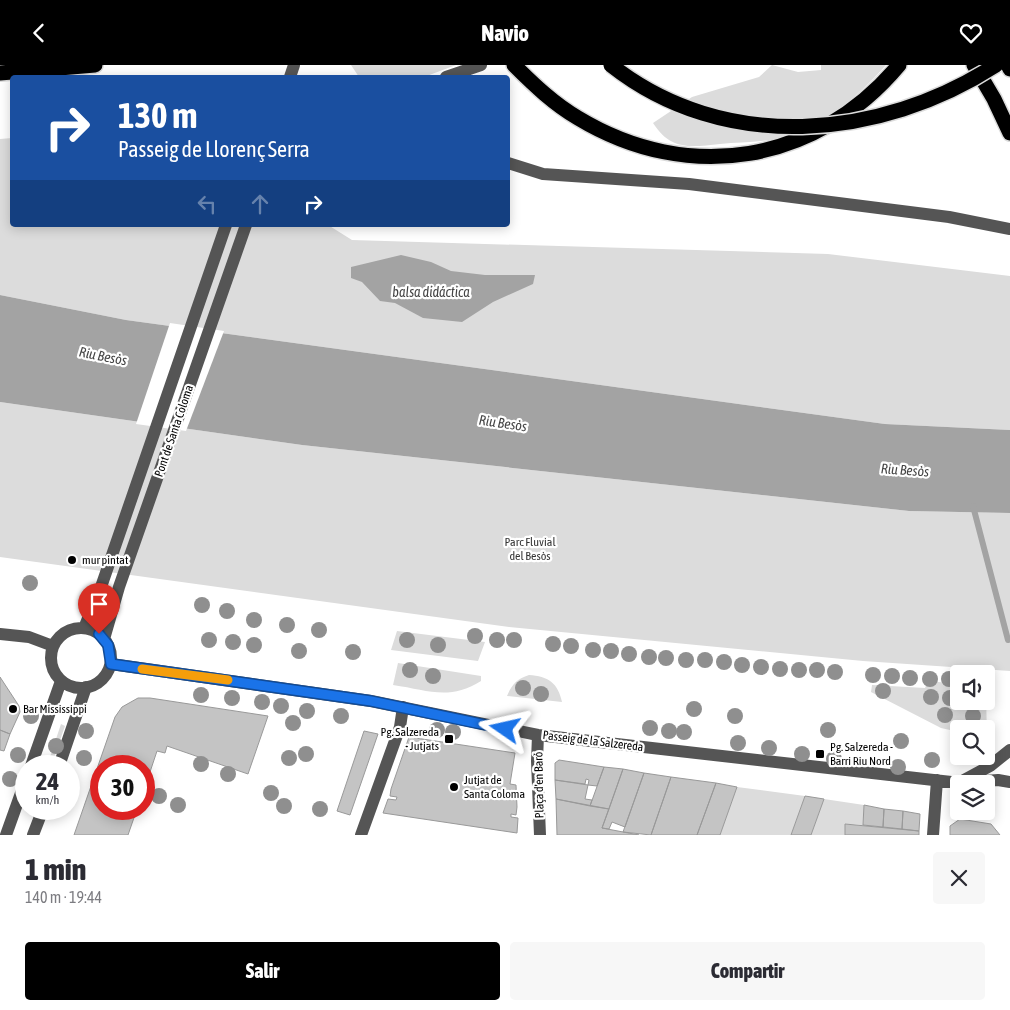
<!DOCTYPE html>
<html lang="es">
<head>
<meta charset="utf-8">
<style>
	:root { --surface:#fff; --page:#f7f7f7; --text:#2b2b33; --muted:#7c7c81; --accent:#000 }
	body { margin:0; font-family:"Asap Condensed",sans-serif; background:var(--page); color:var(--text); height:100vh; display:flex; flex-direction:column; font-size:19px; white-space:nowrap }
	* { box-sizing:border-box; margin:0 }
	p { font-size:16px; color:var(--muted) }
	.icon { flex:none; width:28px; height:28px; fill:none; stroke:currentColor; stroke-width:2; stroke-linecap:round; stroke-linejoin:round }
	.map { position:relative; height:770px; overflow:hidden }
	.drawer { display:flex; flex-direction:column; background:var(--surface); flex:1 }
	.drawer>* { flex:none }
	.guide { position:absolute; left:10px; top:10px; width:500px; height:152px; border-radius:5px; box-shadow:0 2px 12px #0003; background:#1a4fa0; color:#fff; overflow:hidden }
	.fabs { position:absolute; left:950px; top:600px; display:grid; gap:10px }
	.fabs a { display:grid; place-items:center; width:45px; height:45px; border-radius:5px; background:var(--surface); box-shadow:0 2px 12px #0003; font-size:25px }
	.speed { position:absolute; left:15px; top:690px; display:flex; gap:10px; font-size:25px; font-weight:700; text-align:center }
	.speed>* { display:grid; place-content:center; width:65px; height:65px; border-radius:50%; background:var(--surface); box-shadow:0 2px 12px #0003; line-height:1 }
	.speed small { font-size:12px; font-weight:400 }
	.speed .limit { border:8px solid #d22; background:#fff; color:#111 }
	.pin { position:absolute; display:grid; place-items:center; width:42px; height:42px; color:#fff; margin:-51px -21px; border-radius:50% 50% 50% 0; rotate:-45deg; box-shadow:0 0 5px #0007 }
	.pin .icon { rotate:45deg }
	.me { position:absolute; width:55px; margin:-28px; rotate:281deg; stroke-linejoin:round; filter:drop-shadow(0 0 4px #0008) }
	.turn { display:flex; align-items:center; gap:18px; height:105px; padding:0 25px; font-size:22px }
	.turn .icon { width:65px; height:65px; stroke-width:2.5 }
	.turn b { display:block; font-size:35px; line-height:42px }
	.lanes { display:flex; align-items:center; height:48px; padding:0 25px; background:#0003; justify-content:center; gap:25px; direction:ltr }
	.lanes .off { opacity:.35 }
	.round { display:grid; place-items:center; flex:none; width:52px; height:52px; border-radius:5px; background:var(--page) }
	.headline { display:flex; align-items:center; justify-content:space-between; height:85px; padding:0 25px }
	h1 { font-size:30px; font-weight:800; line-height:38px }
	.action { display:flex; gap:10px; margin-top:auto; padding:10px 25px }
	.action a { flex:1; height:58px; border-radius:5px; background:var(--accent); color:#fff; font-size:20px; font-weight:800; line-height:58px; text-align:center }
	.action a+a { background:var(--page); color:var(--text) }
	header { display:flex; justify-content:space-between; align-items:center; height:65px; padding:0 25px; background:var(--accent); color:#fff; font-size:22px; font-weight:800 }
	.map>svg:first-child { display:block }
	.green { fill:#dcdcdc }
	.water { fill:#a3a3a3 }
	.pier { fill:#fff }
	.lines { fill:none; stroke-linecap:round; stroke-linejoin:round }
	.stream { stroke:#a3a3a3; stroke-width:6 }
	.building { fill:#c4c4c4; stroke:#999 }
	.highway-casing { stroke:#dbdbdb; stroke-width:18 }
	.minor { stroke:#555; stroke-width:12 }
	.highway { stroke:#000; stroke-width:15 }
	.highway-bridge-casing { stroke:#dbdbdb; stroke-width:18; stroke-linecap:butt }
	.highway-bridge { stroke:#000; stroke-width:15 }
	.tree { fill:#8f8f8f }
	.route-casing { stroke:#114b97; stroke-width:12 }
	.route { stroke:#1a73e8; stroke-width:9 }
	.slow { stroke:#f59e0b; stroke-width:9 }
	.poi-dot { fill:#000; stroke:#fff; stroke-width:2 }
	.labels { text-anchor:middle; stroke-width:4.5; stroke-linejoin:round; paint-order:stroke }
	.street-label { font-size:12px; fill:#000; stroke:#fff }
	.park-label { font-size:12px; fill:#333; stroke:#fff }
	.poi-label { font-size:12px; fill:#000; stroke:#fff; text-anchor:start }
	.water-label { font-size:14px; font-style:italic; fill:#444; stroke:#fff }
</style>
</head>
<body>
<header><svg class="icon" aria-label="back" viewBox="0 0 24 24"><path d="M15 5l-7 7 7 7"/></svg>Navio<svg class="icon" aria-label="heart" viewBox="0 0 24 24"><path d="M12 20l-8-8c-3-5 5-10 8-4 3-6 11-1 8 4z"/></svg></header>
<div class="map">
<svg width="1010" height="770" viewBox="0 0 1010 770">
	<rect width="100%" height="100%" fill="#fff"/>
	<path class="green" d="M351,0H456L424,12H359Z
		M772,0L798,7L821,5V0H886C857,33 814,69 769,75C753,78 736,77 720,79C691,82 671,86 653,58L692,32L759,12Z
		M12,73V160H328L352,175L828,189L1010,211V365L885,359L126,255L0,230V74Z
		M0,337L302,380L909,446L1010,448V606L863,596L509,562L0,492Z
		M397,566L485,577L478,596L391,585Z
		M398,598L481,611V616C449,636 428,625 393,620Z
		M529,610C548,611 558,618 562,637L507,631C512,619 517,614 529,610Z
		M928,616L959,619V636H986V628L987,673L986,664H959V667L941,663L871,627L872,620L925,623Z
		M61,659L65,661L51,701H47Z
		M737,722L805,731L791,770H720Z
		M824,734L864,740L863,760L845,759V770H811Z"/>
	<path class="water" d="M401,190L431,197L451,206L485,210H535L533,219L493,237L462,257L423,253L395,238L380,236L362,217L351,213V202Z
		M0,230L126,255L885,359L1010,365V448L909,446L302,380L0,337Z"/>
	<path class="pier" d="M170,258L224,266L186,366L136,359Z"/>
	<g class="lines">
		<path class="stream" d="M973,441L1008,575"/>
	</g>
	<path class="building" d="M0,612L19,641L20,647L10,669L0,665Z
		M138,633H150L268,651L248,709L167,681L165,688L157,686L144,725V701H101V744H137L128,770H74L115,652L122,642Z
		M0,665L10,669L4,686L0,685Z
		M364,666L378,669L350,750L337,746Z
		M409,672L515,688L510,719L516,720L517,742L516,750L511,749V752L518,753L517,768L383,748L388,734L396,735L397,732L390,731L391,724Z
		M559,695L604,702L597,721L588,720L589,715L586,714L585,719L555,715V698Z
		M604,702L623,704L609,744L590,741Z
		M623,704L644,708L625,762L612,757L609,764L602,763Z
		M644,708L671,712L651,770L623,767Z
		M671,712L716,718L697,770H651Z
		M555,715L588,720L585,734L592,735L590,741L556,734Z
		M716,718L737,722L720,770H697Z
		M805,731L824,734L811,770H791Z
		M556,734L609,744L602,763L639,770H557Z
		M864,740L884,744L883,762L863,760Z
		M884,744L903,746L902,764L883,762Z
		M903,746L920,749L919,766L902,764Z
		M960,754L991,759L1000,770H950V761Z
		M845,759L919,766V770H845Z"/>
	<g class="lines">
		<g class="highway-casing">
			<path id="highway" d="M514,0C534,20 554,39 578,53C689,120 817,98 899,0
				M974,0L994,34L1010,68
				M1008,0L1010,4
				M0,8L95,0"/>
		</g>
		<path class="minor" d="M290,12L294,0
			M446,12L481,0
			M508,98L543,109L689,119L949,152L1010,164
			M51 593a30 30 0 1 1 60 0a30 30 0 1 1-60 0Z
			M84,563L101,522L226,160
			M0,569L29,572L53,581
			M104,574L119,522L246,160
			M111,599L371,636L538,670L960,718L998,715L1010,717
			M538,670L537,696L540,770
			M31,701L61,616
			M59,701L86,622
			M964,715L990,701L1010,685
			M6,770L26,714
			M33,770L43,744
			M361,770L400,662L403,642
			M933,770L937,715"/>
		<use href="#highway" class="highway"/>
		<g class="highway-bridge-casing">
			<path id="highway-bridge" d="M611,0C724,89 880,75 996,0"/>
		</g>
		<use href="#highway-bridge" class="highway-bridge"/>
	</g>
	<g class="tree">
		<circle cx="30" cy="518" r="8"/>
		<circle cx="202" cy="540" r="8"/>
		<circle cx="227" cy="546" r="8"/>
		<circle cx="254" cy="555" r="8"/>
		<circle cx="287" cy="560" r="8"/>
		<circle cx="319" cy="565" r="8"/>
		<circle cx="475" cy="571" r="8"/>
		<circle cx="209" cy="575" r="8"/>
		<circle cx="407" cy="575" r="8"/>
		<circle cx="497" cy="575" r="8"/>
		<circle cx="514" cy="575" r="8"/>
		<circle cx="233" cy="577" r="8"/>
		<circle cx="553" cy="579" r="8"/>
		<circle cx="254" cy="580" r="8"/>
		<circle cx="438" cy="580" r="8"/>
		<circle cx="571" cy="581" r="8"/>
		<circle cx="593" cy="585" r="8"/>
		<circle cx="299" cy="586" r="8"/>
		<circle cx="611" cy="586" r="8"/>
		<circle cx="353" cy="587" r="8"/>
		<circle cx="629" cy="589" r="8"/>
		<circle cx="649" cy="592" r="8"/>
		<circle cx="666" cy="593" r="8"/>
		<circle cx="686" cy="595" r="8"/>
		<circle cx="705" cy="595" r="8"/>
		<circle cx="724" cy="597" r="8"/>
		<circle cx="742" cy="600" r="8"/>
		<circle cx="761" cy="602" r="8"/>
		<circle cx="780" cy="604" r="8"/>
		<circle cx="410" cy="605" r="8"/>
		<circle cx="799" cy="605" r="8"/>
		<circle cx="817" cy="605" r="8"/>
		<circle cx="835" cy="607" r="8"/>
		<circle cx="873" cy="610" r="8"/>
		<circle cx="433" cy="611" r="8"/>
		<circle cx="892" cy="611" r="8"/>
		<circle cx="910" cy="613" r="8"/>
		<circle cx="930" cy="614" r="8"/>
		<circle cx="949" cy="614" r="8"/>
		<circle cx="523" cy="623" r="8"/>
		<circle cx="883" cy="626" r="8"/>
		<circle cx="541" cy="629" r="8"/>
		<circle cx="201" cy="630" r="8"/>
		<circle cx="931" cy="632" r="8"/>
		<circle cx="232" cy="633" r="8"/>
		<circle cx="950" cy="633" r="8"/>
		<circle cx="262" cy="637" r="8"/>
		<circle cx="281" cy="641" r="8"/>
		<circle cx="694" cy="644" r="8"/>
		<circle cx="307" cy="646" r="8"/>
		<circle cx="945" cy="650" r="8"/>
		<circle cx="31" cy="651" r="8"/>
		<circle cx="341" cy="651" r="8"/>
		<circle cx="735" cy="651" r="8"/>
		<circle cx="973" cy="651" r="8"/>
		<circle cx="293" cy="658" r="8"/>
		<circle cx="650" cy="663" r="8"/>
		<circle cx="437" cy="665" r="8"/>
		<circle cx="828" cy="665" r="8"/>
		<circle cx="86" cy="666" r="8"/>
		<circle cx="669" cy="666" r="8"/>
		<circle cx="453" cy="667" r="8"/>
		<circle cx="684" cy="667" r="8"/>
		<circle cx="901" cy="676" r="8"/>
		<circle cx="738" cy="678" r="8"/>
		<circle cx="56" cy="681" r="8"/>
		<circle cx="769" cy="683" r="8"/>
		<circle cx="306" cy="689" r="8"/>
		<circle cx="802" cy="689" r="8"/>
		<circle cx="18" cy="690" r="8"/>
		<circle cx="84" cy="693" r="8"/>
		<circle cx="289" cy="693" r="8"/>
		<circle cx="834" cy="694" r="8"/>
		<circle cx="932" cy="695" r="8"/>
		<circle cx="201" cy="699" r="8"/>
		<circle cx="898" cy="702" r="8"/>
		<circle cx="228" cy="709" r="8"/>
		<circle cx="10" cy="714" r="8"/>
		<circle cx="271" cy="728" r="8"/>
		<circle cx="159" cy="731" r="8"/>
		<circle cx="178" cy="740" r="8"/>
		<circle cx="284" cy="741" r="8"/>
		<circle cx="320" cy="744" r="8"/>
	</g>
	<g class="lines">
		<g class="route-casing">
			<path id="route" d="M99,569L108,580L111,599L371,636L505,664"/>
		</g>
		<use href="#route" class="route"/>
		<path class="slow" d="M142,604L228,615"/>
	</g>
	<g class="poi-dot">
		<circle cx="72" cy="495" r="5"/>
		<circle cx="13" cy="644" r="5"/>
		<rect x="444" y="669" width="10" height="10" rx="2.5"/>
		<rect x="815" y="684" width="10" height="10" rx="2.5"/>
		<circle cx="454" cy="722" r="5"/>
	</g>
	<g class="labels">
		<g class="street-label">
			<text transform="translate(174 366) rotate(-71)" y="4">Pont de Santa Coloma</text>
			<text transform="translate(593 676) rotate(7)" y="4">Passeig de la Salzereda</text>
			<text transform="translate(539 720) rotate(-91)" y="4">Plaça d'en Baró</text>
		</g>
		<g class="park-label">
			<text x="530" y="481">Parc Fluvial<tspan x="530" dy="14">del Besòs</tspan></text>
		</g>
		<g class="poi-label">
			<text x="82" y="499">mur pintat</text>
			<text x="23" y="648">Bar Mississippi</text>
			<text x="439" y="671" text-anchor="end">Pg. Salzereda<tspan x="439" dy="14">- Jutjats</tspan></text>
			<text x="830" y="686">Pg. Salzereda -<tspan x="830" dy="14">Barri Riu Nord</tspan></text>
			<text x="464" y="719">Jutjat de<tspan x="464" dy="14">Santa Coloma</tspan></text>
		</g>
		<g class="water-label">
			<text x="431" y="232">balsa didáctica</text>
			<text transform="translate(103 291) rotate(11)" y="5">Riu Besòs</text>
			<text transform="translate(503 358) rotate(8)" y="5">Riu Besòs</text>
			<text transform="translate(905 405) rotate(4)" y="5">Riu Besòs</text>
		</g>
	</g>
</svg>
<div class="fabs">
<a><svg class="icon" aria-label="sound" viewBox="0 0 24 24"><path d="M4 9h4l5-4v14l-5-4H4zM17 9q2 3 0 6"/></svg></a>
<a><svg class="icon" aria-label="search" viewBox="0 0 24 24"><circle cx="10" cy="10" r="6"/><path d="M15 15l6 6"/></svg></a>
<a><svg class="icon" aria-label="layers" viewBox="0 0 24 24"><path d="M12 4l9 5-9 5-9-5zM3 14l9 5 9-5"/></svg></a>
</div>
<div class="speed"><div>24<small>km/h</small></div><div class="limit">30</div></div>
<div class="pin" style="left:99px;top:569px;background:#d93025"><svg class="icon" aria-label="arrive" viewBox="0 0 24 24"><path d="M6 21V4h12l-3 4 3 4H6"/></svg></div>
<svg class="me" style="left:505px;top:664px" viewBox="-20 -20 40 40"><path d="M0-17L14 15 0 8-14 15z" fill="#1a73e8" stroke="#fff" stroke-width="4"/></svg>
<div class="guide">
<div class="turn"><svg class="icon" aria-label="right" viewBox="0 0 24 24"><path d="M7 20v-9h11M14 6l5 5-5 5"/></svg><div><b>130 m</b>Passeig de Llorenç Serra</div></div>
<div class="lanes"><svg class="icon off" aria-label="left" viewBox="0 0 24 24"><path d="M17 20v-9H6M10 6l-5 5 5 5"/></svg><svg class="icon off" aria-label="ahead" viewBox="0 0 24 24"><path d="M12 20V5M6 11l6-6 6 6"/></svg><svg class="icon" aria-label="right" viewBox="0 0 24 24"><path d="M7 20v-9h11M14 6l5 5-5 5"/></svg></div>
</div>
</div>
<section class="drawer">
<div class="headline"><div><h1>1 min</h1><p>140 m · 19:44</p></div><a class="round"><svg class="icon" aria-label="close" viewBox="0 0 24 24"><path d="M6 6l12 12M18 6L6 18"/></svg></a></div>
<div class="action"><a>Salir</a><a>Compartir</a></div>
</section>
</body>
</html>
